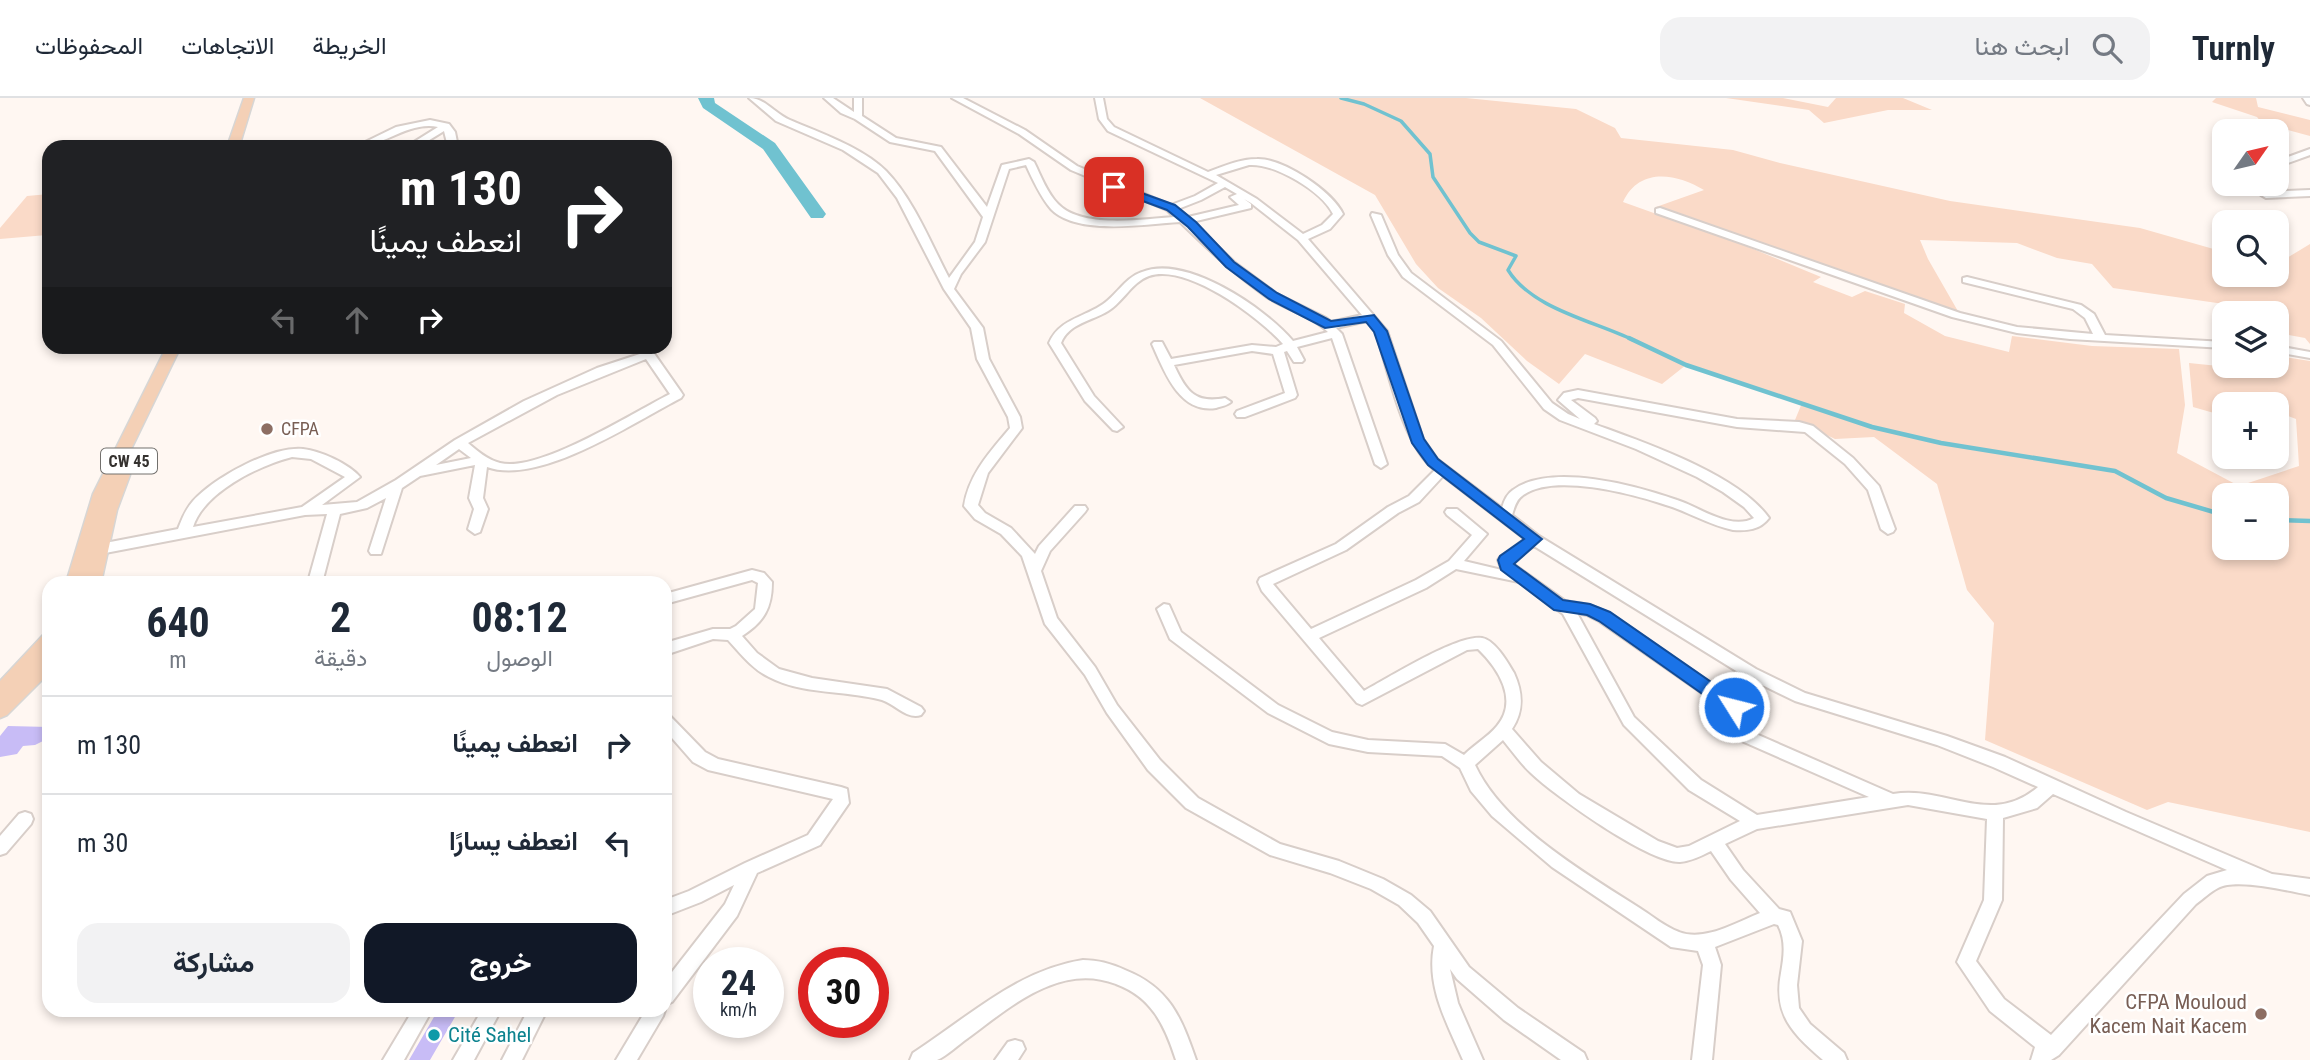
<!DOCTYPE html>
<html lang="ar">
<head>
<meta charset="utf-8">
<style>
	:root { --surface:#fff; --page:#f2f2f3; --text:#1f2937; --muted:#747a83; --line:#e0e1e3; --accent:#111827 }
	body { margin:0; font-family:"Roboto Condensed",Vazirmatn,sans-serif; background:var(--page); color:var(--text); direction:rtl; height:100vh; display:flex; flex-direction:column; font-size:26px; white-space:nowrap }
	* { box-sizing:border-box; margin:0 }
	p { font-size:23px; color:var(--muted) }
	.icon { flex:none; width:38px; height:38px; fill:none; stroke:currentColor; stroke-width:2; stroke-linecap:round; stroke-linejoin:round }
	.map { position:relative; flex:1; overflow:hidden; direction:ltr }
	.side { position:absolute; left:42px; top:478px; width:630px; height:441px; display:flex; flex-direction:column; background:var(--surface); border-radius:21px; box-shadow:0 4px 10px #0003; direction:rtl }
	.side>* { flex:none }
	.top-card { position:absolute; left:42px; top:42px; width:630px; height:214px; border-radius:21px; box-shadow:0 4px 10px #0003; direction:rtl; background:#202124; color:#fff; overflow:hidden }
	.needle { width:46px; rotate:56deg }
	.tools { position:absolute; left:2212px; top:21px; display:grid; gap:14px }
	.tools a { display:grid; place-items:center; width:77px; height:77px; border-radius:14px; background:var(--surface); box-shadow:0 4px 10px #0003; font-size:35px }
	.speed { position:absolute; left:693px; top:849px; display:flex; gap:14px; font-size:35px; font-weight:700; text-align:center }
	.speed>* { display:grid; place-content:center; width:91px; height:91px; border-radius:50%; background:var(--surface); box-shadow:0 4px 10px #0003; line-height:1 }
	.speed small { font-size:18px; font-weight:400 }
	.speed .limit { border:10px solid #d22; background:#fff; color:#111 }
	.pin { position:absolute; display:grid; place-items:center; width:60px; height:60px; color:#fff; margin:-30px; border-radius:14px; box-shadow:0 4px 10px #0006 }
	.me { position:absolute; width:77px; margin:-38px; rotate:306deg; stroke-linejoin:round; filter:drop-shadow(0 0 5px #0008) }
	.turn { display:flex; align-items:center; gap:24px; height:147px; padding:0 35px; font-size:32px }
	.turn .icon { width:91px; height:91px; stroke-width:2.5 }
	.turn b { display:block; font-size:49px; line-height:60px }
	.lanes { display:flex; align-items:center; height:66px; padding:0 35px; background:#0003; justify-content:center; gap:35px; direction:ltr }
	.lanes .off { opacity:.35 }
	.eta { display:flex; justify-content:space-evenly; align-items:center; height:119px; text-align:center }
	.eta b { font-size:42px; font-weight:700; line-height:49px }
	.primary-button { display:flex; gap:14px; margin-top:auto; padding:14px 35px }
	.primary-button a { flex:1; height:80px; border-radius:21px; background:var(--accent); color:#fff; font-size:28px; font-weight:700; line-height:80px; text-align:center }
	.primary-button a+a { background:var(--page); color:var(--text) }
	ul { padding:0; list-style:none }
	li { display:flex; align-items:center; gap:21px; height:98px; padding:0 35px; border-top:2px solid var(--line) }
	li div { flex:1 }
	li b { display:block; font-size:26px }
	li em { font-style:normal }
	header { display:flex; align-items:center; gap:42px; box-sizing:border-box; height:98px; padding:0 35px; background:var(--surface); border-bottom:2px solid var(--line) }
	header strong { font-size:33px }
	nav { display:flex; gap:38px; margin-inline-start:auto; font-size:24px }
	.search { width:490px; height:63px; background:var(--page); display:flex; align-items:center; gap:18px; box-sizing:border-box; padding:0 24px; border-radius:21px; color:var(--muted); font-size:26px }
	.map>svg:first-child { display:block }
	.green { fill:#fadac8; fill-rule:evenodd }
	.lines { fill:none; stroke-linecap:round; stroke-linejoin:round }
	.stream-far1 { stroke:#70c2d0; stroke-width:3.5 }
	.stream { stroke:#70c2d0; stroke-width:4.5 }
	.river { fill:#70c2d0; fill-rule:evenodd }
	.building { fill:#c8bcf6 }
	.minor-casing { stroke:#d8cec9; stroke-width:4 }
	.major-casing { stroke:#d7d6d5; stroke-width:3 }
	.minor { fill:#fff; fill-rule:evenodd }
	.major { fill:#f4d0b6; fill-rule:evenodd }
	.route { fill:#1a73e8; stroke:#114b97; stroke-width:2 }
	.education-dot { fill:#8d6e63; stroke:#fff; stroke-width:2.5 }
	.culture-dot { fill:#0f9aa8; stroke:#fff; stroke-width:2.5 }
	.labels { text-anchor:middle; stroke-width:5; stroke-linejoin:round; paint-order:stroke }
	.shield { fill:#fff; stroke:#72706d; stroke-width:2 }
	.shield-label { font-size:16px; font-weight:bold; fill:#35322f }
	.education-label { font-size:18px; fill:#785e54; stroke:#fff; text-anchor:start }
	.near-education-label { font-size:21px; fill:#785e54; stroke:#fff; text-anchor:end }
	.near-culture-label { font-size:21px; fill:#0d838f; stroke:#fff; text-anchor:start }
</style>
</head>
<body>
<header>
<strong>Turnly</strong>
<div class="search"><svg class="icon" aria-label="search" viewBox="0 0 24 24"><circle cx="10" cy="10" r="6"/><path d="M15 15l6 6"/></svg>ابحث هنا</div>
<nav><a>الخريطة</a><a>الاتجاهات</a><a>المحفوظات</a></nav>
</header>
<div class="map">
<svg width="2310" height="962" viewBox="0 0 2310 962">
	<rect width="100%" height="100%" fill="#fff7f2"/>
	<path class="green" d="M1200,0H1466L1576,11L1615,30L1621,40L1733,52L1780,65L1950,103L2140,130L2224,154V177H2277V166L2310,146V246L2305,240L2277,235V215H2226L2224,206L2113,190L2092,166L2057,160L2017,145L1920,142L1928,161L1959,215L1656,109L1704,92C1676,75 1639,69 1623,104L1746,148L1821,179L1813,184L1852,199L1865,193L1905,206L1904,215L1945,238L2009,254L2012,238L2092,248L2179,251L2185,307L2177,355L2239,388L2299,368L2296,321L2277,314V306L2214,307V315L2193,309L2189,265L2248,271V268H2277V258L2310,263V734L2168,704L2147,712L1985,642L1994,525L1967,492L1937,386L1874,339L1835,341L1795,322L1802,305L1686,267L1662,286L1585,256L1559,286L1527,263L1481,220L1438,190L1416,166L1375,97ZM2224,397H2277V450H2224Z
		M1726,0H1783L1828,9L1836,0H1903L1932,12H1888L1824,25L1809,12Z
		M2216,0H2256L2258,9L2310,22V38L2284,31L2277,36V33H2268L2257,19L2212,4Z
		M49,96L47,137L0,141V130L27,98Z"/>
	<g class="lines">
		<path class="stream-far1" d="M1341,0L1364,6L1401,23L1430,56L1433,79L1470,135L1479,144L1516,158L1508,172C1532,211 1594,223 1633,242"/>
		<path class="stream" d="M1629,240L1686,267L1872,329L1941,345L2115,373L2166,400L2224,417
			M2277,422L2310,423"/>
		<path class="river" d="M698,0H714L715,5L775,45L826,116L823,120H811L763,51L703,10Z"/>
	</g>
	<path class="building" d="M8,628L49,629V640L35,647L23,648L17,656L0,659V638Z
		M438,912H459L430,962H409Z"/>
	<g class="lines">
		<g class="minor-casing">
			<path id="minor" d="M749,0C765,0 775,16 790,22C820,35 862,49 886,73C914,102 930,144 949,180L975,144L983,119L935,53L890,44L855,21L841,15L824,0H833L854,14V0H862V18L896,40L941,49L987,109L1002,67L1029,61L1034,64C1041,78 1047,95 1058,106C1082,131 1143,121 1174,119L1167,112L1071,72L1019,36L952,0H963L1025,32L1077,68L1171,107L1195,98L1218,85L1108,33L1099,21L1095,0H1103L1107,21L1114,29L1208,74C1224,68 1240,61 1257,61C1283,60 1332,93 1343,116L1330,131L1308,141L1387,233L1423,341L1437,361L1502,410C1504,403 1507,396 1513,392C1551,364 1637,388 1677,402C1699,409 1731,433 1754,420L1744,409L1723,394L1697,379L1636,351L1560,322L1544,311L1493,247L1403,179L1388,157L1371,117L1372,115L1381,117L1398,157L1411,175L1501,243L1552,305L1568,316L1580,321L1558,302L1564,295L1578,292L1737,321L1799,324L1813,328L1853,360L1879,388L1895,431L1893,434L1888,436L1881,431L1868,392L1845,366L1805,334L1737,329L1578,300L1571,302L1595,320L1597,323L1594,326C1645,345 1738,376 1769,420C1760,432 1747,433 1733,432C1709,427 1689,414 1666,407C1633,396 1552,374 1522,398C1516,402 1514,411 1512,417L1539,438L1756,571L1805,595L1947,638L2005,659L2126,714L2272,776L2310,781V797C2288,793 2237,780 2218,790C2210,794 2203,801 2196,806L2059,957L2051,962H2031L2035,949L1990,913L1957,864L1984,802L1987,721L1908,707L1757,731L1725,746L1743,772L1779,811L1790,814L1802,843L1797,887L1799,910L1810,926L1844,955L1847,962H1823C1793,936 1773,917 1781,875C1784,858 1786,842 1778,827L1774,826L1715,849L1721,867L1712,962H1692L1703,867L1698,853L1671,849L1552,769L1492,718L1471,693L1460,670L1442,658L1368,654L1329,646L1268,615L1170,541L1157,511L1164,506L1169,507L1181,534L1278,607L1332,634L1368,642L1445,646L1464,657C1475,646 1488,639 1497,628C1519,602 1498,570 1478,551L1467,552L1362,607L1357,605L1262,493L1258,484L1260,480L1336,446L1388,409L1409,398L1435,372C1403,348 1388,272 1376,234L1367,223L1336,230L1342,236L1387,366L1381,370L1375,366L1332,240L1297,249L1304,262L1302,264H1294L1287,253L1284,254L1297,297L1295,300L1245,319H1237L1235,316L1237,313L1285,295L1273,256L1252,253L1174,267C1186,293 1195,306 1225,300L1231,304C1226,308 1222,308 1216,310C1179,316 1164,272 1152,246L1154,244H1162L1171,261L1252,247L1276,249L1283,246C1259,219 1187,165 1149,178C1132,184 1123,204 1108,213C1092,223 1069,225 1061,245L1094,298L1123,329L1117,333L1113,332L1085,303L1049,245C1059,222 1081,220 1100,208C1116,199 1124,180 1142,174C1186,156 1265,210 1293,243L1328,234C1311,217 1287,212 1267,199C1235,177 1208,151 1180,124C1146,126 1077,138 1051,111C1040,98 1033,82 1026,67L1009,71L985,144L961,176L954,191L983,230L989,261L1020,319L1022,330L988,375L978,407L985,415L1011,430L1035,456L1039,448L1075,408H1085L1087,411L1085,414L1050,453L1041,473L1057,520L1095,569L1117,607L1160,662L1198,700L1280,746L1339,763L1383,781L1411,797L1430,813L1469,869L1518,910L1584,955L1587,962H1561L1504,922L1457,881L1450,871L1458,905L1483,962H1463C1447,925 1426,889 1434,848L1418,825L1399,807L1371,791L1330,775L1270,757L1186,710L1148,672L1107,615L1085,577L1045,526L1022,458L1001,436L975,421L964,408C969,376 990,354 1010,330L1008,319L977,261L971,230L944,191L897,100L878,75L843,52L776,23ZM1249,67C1274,65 1322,93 1333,116L1322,127L1303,136L1257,101L1216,77ZM1225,89L1237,96L1230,99L1239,107L1188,119L1178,111L1201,102ZM1244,101L1251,105L1298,142L1362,217L1331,224L1326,220L1277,196L1234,164L1192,124L1251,110V106ZM1443,378L1525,441L1500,459L1498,462L1502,472L1464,463L1487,436L1457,411H1447L1445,414L1447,417L1472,437L1449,463L1416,482L1311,531L1273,486L1346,452L1398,415L1419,404ZM1534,448L1746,579L1795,603L1937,647L1993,669L2038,689C1990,730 1946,687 1893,696L1740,629L1734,624L1742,609L1739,605L1609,515L1590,507L1565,503L1513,466L1512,464ZM1456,471L1519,484L1563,516L1624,627L1689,692L1740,723L1689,748L1677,750L1658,743L1579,696L1541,664L1512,631C1524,613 1523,595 1514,575C1508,565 1495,542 1482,540C1458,536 1388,580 1364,593L1319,540L1426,490ZM1577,515L1587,517L1599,523L1725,611L1718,625L1728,637L1869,699L1757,717L1701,682L1634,619ZM1503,642C1512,653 1521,666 1531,675C1555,698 1649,765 1680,764C1691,763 1701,758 1711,753L1731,782L1760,815C1737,824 1705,844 1679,834C1665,829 1651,817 1638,809C1583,774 1503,727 1475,667ZM2053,696L2227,772L2207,778L2184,796L2051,937L2004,901L1976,863L2002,802L2003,720L2037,710Z
				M2303,0H2310V7L2307,6Z
				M430,22L449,26L455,34L458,49H448L444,33L418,49H406L438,29C408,23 384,49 355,49L396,29Z
				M2310,51V57L2277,69V63Z
				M2310,92V98L2266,100L2261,97L2266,94Z
				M1660,110L1960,215L2017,229L2093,236L2085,220L2073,211L1963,184V180L1967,179L2081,207L2094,216L2105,237L2224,244V250L2070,241L2017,235L1952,219L1656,115V111Z
				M2277,248L2310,254V260L2277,254Z
				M649,253L653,254L681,294L683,297L681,300C634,324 540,388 487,369L483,400L488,411L480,434L475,436L468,431L474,411L469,400L475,367L420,378L402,390L381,456H371L369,453L386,400L367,410L340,416L322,485L308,484L327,416L305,417L100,456L93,451L100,446L178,431C182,421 185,412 193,403C214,380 271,348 303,351C321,353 349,366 360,379L322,407L357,404L396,382L455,342L524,303L597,270ZM646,261L670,296C634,314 539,375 500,365C488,362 477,353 468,345L557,297ZM459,351L471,360L436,367ZM292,359L311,361L345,379L302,409L193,429C204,394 258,368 292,359Z
				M752,472L764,475L772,484C772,510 764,524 742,538L757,555L779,571L812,580L887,591L921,609L924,613L921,617C907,622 895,606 882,602C845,592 803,597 769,579C752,571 740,555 728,542L713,541L665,557V545L713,531H730L736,528L755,511L758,485L752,482L665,506V496Z
				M665,616L670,618L705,654L718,661L841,689L847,691L849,705L820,747L757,775L737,818L672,904L665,907V883L725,806L734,787L701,804L665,818V802L689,793L745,765L808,737L833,701L708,672L693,664L665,632Z
				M25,714L31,716L33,721L31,726L6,755L0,757V738L19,716Z
				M1083,862C1098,862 1112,866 1125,872C1170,890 1181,919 1196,962H1176C1165,928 1152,899 1116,886C1060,864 1010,909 968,940C959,946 947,958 937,962C930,962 918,962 910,962L913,955C967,920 1017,872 1083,862Z
				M665,911V912L663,918L637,962H616L646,912Z
				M413,912H432L404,962H383Z
				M482,912H501L474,962H453Z
				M528,912H547L522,962H502Z
				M1015,942L1022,944L1025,951L1018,962H995L1008,944Z"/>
		</g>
		<g class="major-casing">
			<path id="major" d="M244,0H254L239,49H227Z
				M167,248H181L121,372L128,373L130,377L117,412L101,485H66L93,396Z
				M49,535V575L7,617L0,620V583L43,537Z"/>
		</g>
		<use href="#minor" class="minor"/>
		<use href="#major" class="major"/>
	</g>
	<path class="route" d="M1114,85L1175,107L1196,124L1234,164L1277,195L1331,223L1374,217L1387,233L1424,341L1438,361L1542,441L1514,466L1563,502L1590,506L1610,514L1740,604L1743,609L1740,614H1728L1599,523L1587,517L1554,512L1501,472L1498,462L1500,458L1524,441L1428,367L1412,345L1374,234L1366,224L1325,230L1269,201L1226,169L1188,129L1167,112L1110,91L1109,89Z"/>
	<g class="education-dot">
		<circle cx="267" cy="331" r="7"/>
		<circle cx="2261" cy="916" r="7"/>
	</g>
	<circle class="culture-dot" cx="434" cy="937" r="7"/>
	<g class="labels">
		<rect class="shield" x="101" y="350.5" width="56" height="25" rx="5"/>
		<g class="shield-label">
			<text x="129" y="369">CW 45</text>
		</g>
		<g class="education-label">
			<text x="281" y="337">CFPA</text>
		</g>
		<g class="near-education-label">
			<text x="2247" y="911">CFPA Mouloud<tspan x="2247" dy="24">Kacem Nait Kacem</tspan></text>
		</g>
		<g class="near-culture-label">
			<text x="448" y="944">Cité Sahel</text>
		</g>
	</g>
</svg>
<div class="tools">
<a><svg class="needle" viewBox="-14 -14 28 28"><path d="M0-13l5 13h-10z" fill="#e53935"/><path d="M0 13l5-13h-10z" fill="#747a83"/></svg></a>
<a><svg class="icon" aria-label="search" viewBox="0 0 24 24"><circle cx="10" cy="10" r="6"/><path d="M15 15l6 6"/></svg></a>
<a><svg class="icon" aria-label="layers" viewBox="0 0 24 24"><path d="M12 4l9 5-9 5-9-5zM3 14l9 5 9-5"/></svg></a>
<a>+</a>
<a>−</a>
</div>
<div class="speed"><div>24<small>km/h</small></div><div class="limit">30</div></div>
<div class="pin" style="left:1114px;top:89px;background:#d93025"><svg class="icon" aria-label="arrive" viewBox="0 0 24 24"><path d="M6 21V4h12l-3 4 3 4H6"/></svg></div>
<svg class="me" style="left:1734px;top:609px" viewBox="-20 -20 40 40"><circle r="17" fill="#1a73e8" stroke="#fff" stroke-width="3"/><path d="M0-11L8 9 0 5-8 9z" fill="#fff"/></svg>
<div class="top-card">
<div class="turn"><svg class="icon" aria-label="right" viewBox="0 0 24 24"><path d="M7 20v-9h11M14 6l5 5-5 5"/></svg><div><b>130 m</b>انعطف يمينًا</div></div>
<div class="lanes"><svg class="icon off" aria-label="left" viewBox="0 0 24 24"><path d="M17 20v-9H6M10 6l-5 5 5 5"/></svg><svg class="icon off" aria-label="ahead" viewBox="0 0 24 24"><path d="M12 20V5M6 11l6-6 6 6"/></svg><svg class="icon" aria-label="right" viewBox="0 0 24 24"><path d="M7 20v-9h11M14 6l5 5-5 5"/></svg></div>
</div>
<section class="side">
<div class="eta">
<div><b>08:12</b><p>الوصول</p></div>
<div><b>2</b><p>دقيقة</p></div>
<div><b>640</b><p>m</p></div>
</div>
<ul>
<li><svg class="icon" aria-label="right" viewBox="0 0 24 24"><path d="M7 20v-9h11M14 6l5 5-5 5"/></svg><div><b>انعطف يمينًا</b></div><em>130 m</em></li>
<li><svg class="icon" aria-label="left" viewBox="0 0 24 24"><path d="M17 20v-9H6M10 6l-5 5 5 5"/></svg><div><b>انعطف يسارًا</b></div><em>30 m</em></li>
</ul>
<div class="primary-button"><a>خروج</a><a>مشاركة</a></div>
</section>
</div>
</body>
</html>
